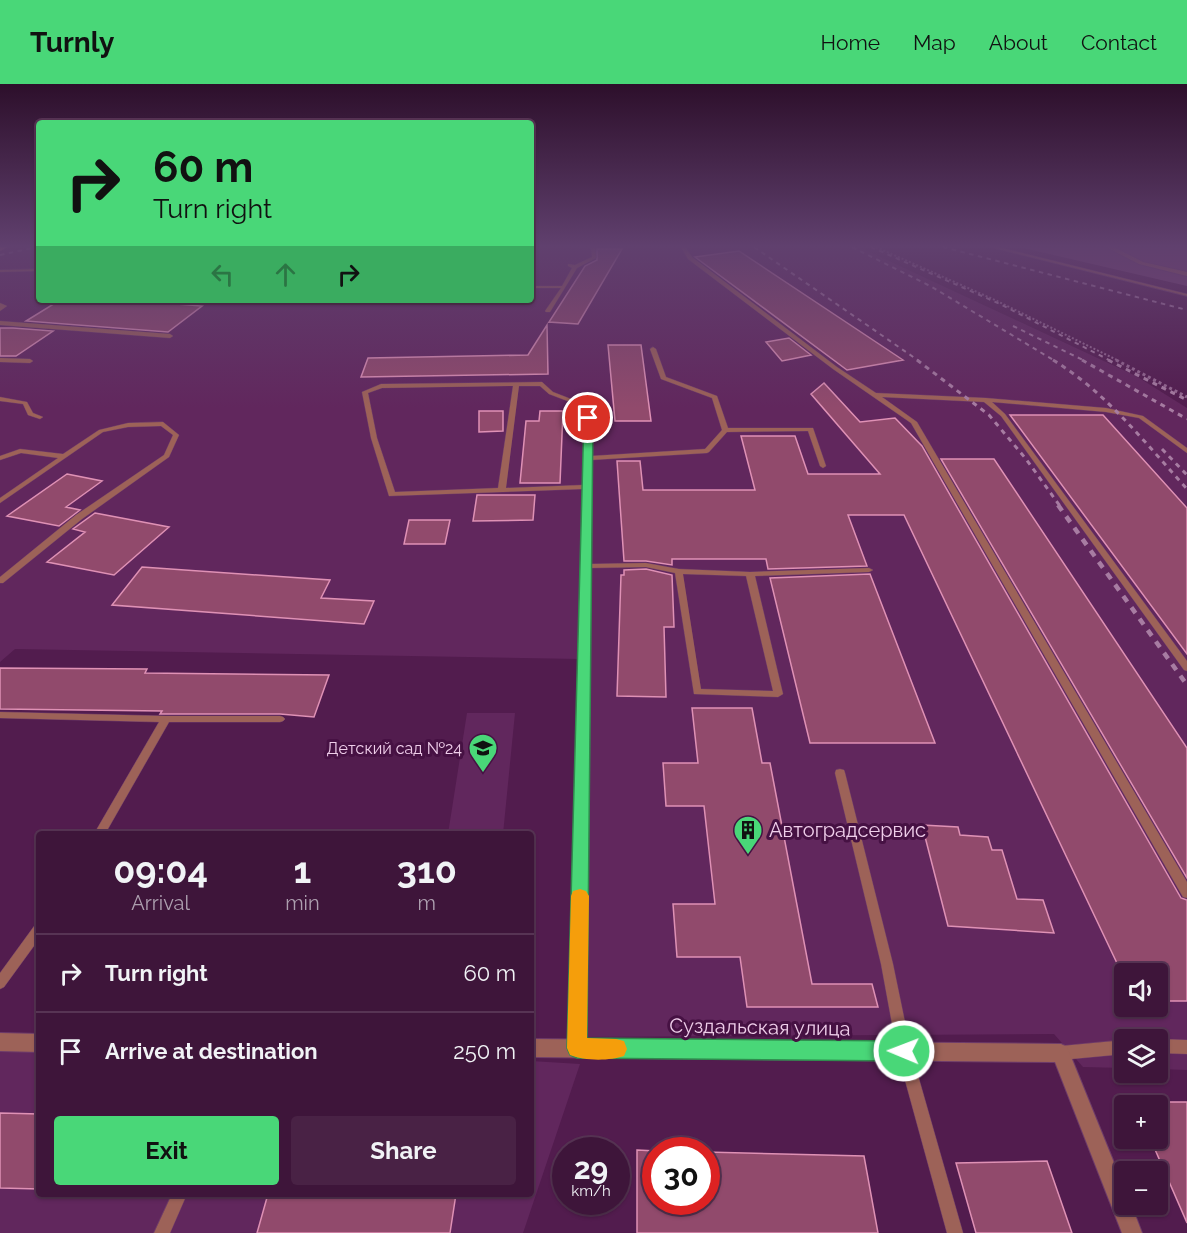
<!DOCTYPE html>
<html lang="en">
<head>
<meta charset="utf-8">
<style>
	:root { --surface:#3e153a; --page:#492245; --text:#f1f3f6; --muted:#ad9faf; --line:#573454; --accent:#49d778 }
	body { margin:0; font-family:Raleway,sans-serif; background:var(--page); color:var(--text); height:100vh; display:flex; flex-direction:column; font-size:22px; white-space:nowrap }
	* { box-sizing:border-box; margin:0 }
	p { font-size:20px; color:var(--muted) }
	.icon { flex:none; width:33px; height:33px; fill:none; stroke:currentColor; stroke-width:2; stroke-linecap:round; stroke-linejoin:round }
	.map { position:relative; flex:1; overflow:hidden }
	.drawer { position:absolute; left:36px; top:747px; width:498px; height:366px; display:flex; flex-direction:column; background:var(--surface); border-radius:6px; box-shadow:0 2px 4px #0004,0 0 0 2px var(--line) }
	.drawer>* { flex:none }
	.guide { position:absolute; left:36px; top:36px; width:498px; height:183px; border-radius:6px; box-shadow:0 2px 4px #0004,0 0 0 2px var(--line); background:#49d778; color:#111; overflow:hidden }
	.buttons { position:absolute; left:1114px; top:879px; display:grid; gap:12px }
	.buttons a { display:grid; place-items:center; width:54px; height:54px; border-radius:6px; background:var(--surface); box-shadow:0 2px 4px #0004,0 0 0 2px var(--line); font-size:30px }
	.speed { position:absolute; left:552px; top:1053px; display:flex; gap:12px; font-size:30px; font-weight:700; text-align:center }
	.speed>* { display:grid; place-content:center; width:78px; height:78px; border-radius:50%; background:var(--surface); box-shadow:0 2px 4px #0004,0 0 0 2px var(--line); line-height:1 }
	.speed small { font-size:15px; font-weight:400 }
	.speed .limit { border:9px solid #d22; background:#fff; color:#111 }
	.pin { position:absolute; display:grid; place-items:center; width:51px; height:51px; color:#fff; margin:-26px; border:3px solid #fff; border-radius:50%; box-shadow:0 2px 6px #0007 }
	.me { position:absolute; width:66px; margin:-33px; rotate:271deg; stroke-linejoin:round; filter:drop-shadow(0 0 4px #0008) }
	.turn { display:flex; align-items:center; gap:21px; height:126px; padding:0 18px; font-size:27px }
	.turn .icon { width:78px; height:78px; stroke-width:2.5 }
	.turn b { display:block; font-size:42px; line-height:51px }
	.lanes { display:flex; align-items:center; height:57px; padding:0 18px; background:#0003; justify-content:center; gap:30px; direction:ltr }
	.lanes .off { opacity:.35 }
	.eta { display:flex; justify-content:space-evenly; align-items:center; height:102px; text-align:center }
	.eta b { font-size:36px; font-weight:700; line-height:42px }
	.button { display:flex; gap:12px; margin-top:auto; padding:12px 18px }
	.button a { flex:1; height:69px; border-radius:6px; background:var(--accent); color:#111; font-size:24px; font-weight:700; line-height:69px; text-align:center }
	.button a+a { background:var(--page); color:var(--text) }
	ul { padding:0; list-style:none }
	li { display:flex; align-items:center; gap:18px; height:78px; padding:0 18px; border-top:2px solid var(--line) }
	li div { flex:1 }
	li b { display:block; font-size:22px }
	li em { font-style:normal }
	header { display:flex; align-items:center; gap:36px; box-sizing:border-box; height:84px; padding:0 30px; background:var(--accent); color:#111 }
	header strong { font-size:28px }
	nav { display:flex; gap:33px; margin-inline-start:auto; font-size:21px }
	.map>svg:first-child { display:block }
	.built { fill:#61275d; fill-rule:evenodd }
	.green { fill:#784072 }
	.building { fill:#914a6c; stroke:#df91b5; stroke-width:1.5 }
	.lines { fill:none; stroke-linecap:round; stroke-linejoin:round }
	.lane-casing { stroke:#6e3c6a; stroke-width:1 }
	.street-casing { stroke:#6e3c6a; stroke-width:2 }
	.primary-casing { stroke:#6e3c6a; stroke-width:1 }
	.path-far1 { stroke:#956891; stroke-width:2; stroke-dasharray:2 2; stroke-linecap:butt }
	.path { stroke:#956891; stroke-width:3; stroke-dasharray:3 3; stroke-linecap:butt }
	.lane { fill:#9d6258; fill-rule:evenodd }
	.street { fill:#9d6258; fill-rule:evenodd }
	.primary { fill:#f49484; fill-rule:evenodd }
	.rail-far2 { stroke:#a77ca2; stroke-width:2; stroke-dasharray:4.5 4.5; stroke-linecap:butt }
	.rail-far1 { stroke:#a77ca2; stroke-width:3; stroke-dasharray:5 5; stroke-linecap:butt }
	.rail { stroke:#a77ca2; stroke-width:4.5; stroke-dasharray:7 7; stroke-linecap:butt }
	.route { fill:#49d778; stroke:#2f8c4e; stroke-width:1.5 }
	.slow { fill:#f59e0b }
	.labels { text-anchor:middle; stroke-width:6; stroke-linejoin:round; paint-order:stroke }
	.poi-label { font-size:16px; fill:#efceea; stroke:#461143; text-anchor:end }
	.near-poi-label { font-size:20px; fill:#efceea; stroke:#461143; text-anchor:start }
	.near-street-label { font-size:20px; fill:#efceea; stroke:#461143 }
</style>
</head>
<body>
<header>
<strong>Turnly</strong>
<nav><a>Home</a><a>Map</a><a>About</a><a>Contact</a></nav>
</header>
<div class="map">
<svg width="1187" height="1149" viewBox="0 0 1187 1149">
	<rect width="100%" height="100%" fill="#521c4e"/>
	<path class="built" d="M9,163H39V216H531V163H859L1136,292L1187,324V986L1158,985V956H1125V984L1083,983L1054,950L571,953L580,575L15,565L0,578V167ZM1125,890H1158V922H1125Z
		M467,629H515L503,750H448Z
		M0,964H39V1110H531V977L580,980L523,1149H0Z"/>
	<path class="green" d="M1019,163H1187V202Z"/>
	<path class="building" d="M597,165H622L578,240L549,238L585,182L597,176Z
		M739,167L903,276L847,286L695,173Z
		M60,216H124L202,222L168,248L26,237Z
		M547,241L548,290L361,293L368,274L528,271Z
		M0,244H13L53,247L16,272H0Z
		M789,254L811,271L782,277L766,258Z
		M608,261H641L651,337H615Z
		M824,299L860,338L895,334L922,362L1181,814L1187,816V917H1158V890H1125V896L904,431H848L867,482L768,485L766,475H672V481L646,477H624L617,377H640L643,406H755L741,352H795L808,390H880L811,310Z
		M479,327H503V347L479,348Z
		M540,327H563L560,399H520L526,337H539Z
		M1010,331H1103L1187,424V570Z
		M941,375H994L1187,664V794Z
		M67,390L102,397L66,423L80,426L59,442L7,432Z
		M477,411H535L533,436L473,437Z
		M95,429L169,443L114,491L47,478L85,448L73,445Z
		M409,436H450L445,460H404Z
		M142,483L330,496L321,514L374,517L364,540L112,521Z
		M646,485L672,491L674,543H664L666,613L617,612L621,491H624V486Z
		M870,490L935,659H810L770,494Z
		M0,584L147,585L145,589L329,591L314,633L280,630H160L162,627L0,625Z
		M692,624H752L762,679H770L812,900H872L878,923H747L740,873H677L673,820H715L704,722H666L663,679H698Z
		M922,741L958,743L960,751L988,753L992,766H1002L1017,815L1043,816L1054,849L948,842Z
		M1135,1018H1187V1139L1150,1054H1158V1022H1136Z
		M0,1029L39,1030V1105L0,1104Z
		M637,1066L656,1067V1118H706V1068L864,1072L878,1149H637Z
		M1047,1077L1072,1149H976L956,1079Z
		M268,1110H456L450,1149H257Z"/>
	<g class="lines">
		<g class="lane-casing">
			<path id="lane" d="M591,163H595L596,174L577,184L550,228H546L545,227L561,204H531V202H562L572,184L568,182V180L575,181L592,173Z
				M681,163H685L692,173L837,283L876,309L986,314L1106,324L1143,332L1187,364V369L1139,334L1106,328L992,318L1005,330L1187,577V587L1184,586L1001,332L984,318L882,313L917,338L1187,798V814L1183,813L911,339L833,285L688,175Z
				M990,163H998L1187,210V212Z
				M39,185V187L0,188V186Z
				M0,219L7,222L0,227Z
				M0,237L170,250L173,252L170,254L0,241Z
				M653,263L656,265L666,293L717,312L728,344H813L826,382L823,384L820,382L808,347L727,348L709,368L707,369L591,376L589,480L646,479L679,485L750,488L869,484L873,486L869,488L755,492L783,610L778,613L694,610L675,489L646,483L589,484L584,964L582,969L577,971L572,969L570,964L583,405L389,412L371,354L362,308L381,300L542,298L553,308L584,320L591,335V372L705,365L722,346L712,314L661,295L650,265ZM513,302L498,404L395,408L377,354L368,309L382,304ZM519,302H540L549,310L578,321L585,335L583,401L506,404ZM683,490L746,492L773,607L701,605Z
				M0,274L30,275L33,277L30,279L0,278Z
				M0,313L27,318L33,329L43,333L40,335L28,331L23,320L0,317Z
				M163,338L179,351L169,373L82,435L3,499H0V493L76,431L164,371L173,351L161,342L128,343L103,348L0,419V414L58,374L21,369L0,376V372L20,365L63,370L99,346L128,339Z
				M0,628L166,632H280L283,633L285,635L283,637L280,638H169L105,750H94L159,638L0,634Z
				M840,685L844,686L845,689L893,880L911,967L963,1149H947L897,967L881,880L835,689L836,686Z
				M39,840V855L4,903L0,905V889L35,841Z
				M1158,955L1187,956V970L1158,969Z
				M1125,956V970L1061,976L1056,974L1054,969L1056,964L1061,962Z
				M172,1110H187L170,1149H154Z"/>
		</g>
		<g class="street-casing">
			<path id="street" d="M1106,163H1114L1143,178L1187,188V192L1139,180Z
				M0,949L39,950V968L0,967Z
				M531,955L1061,960L1067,963L1125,1106V1120H1131L1142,1149H1122L1055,978L531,973Z"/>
		</g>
		<g class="primary-casing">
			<path id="primary" d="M0,163H8L0,167Z"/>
		</g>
		<path class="path-far1" d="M876,163L995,216L1119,277"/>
		<path class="path" d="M1116,276L1187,313"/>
		<use href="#lane" class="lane"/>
		<use href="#street" class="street"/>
		<use href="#primary" class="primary"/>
		<path class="rail-far2" d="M754,163L919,277
			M852,163L932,203L1055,277
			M871,163L1000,220L1111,277
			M943,163L1187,226
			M0,171L37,163
			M1013,242L1085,277"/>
		<path class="rail-far1" d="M917,276L989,331L1026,375L1060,422
			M1053,276C1106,308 1145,359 1187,405
			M1082,276L1187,335
			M1108,276L1187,316
			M1162,365L1187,391"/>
		<path class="rail" d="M1058,421L1187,601"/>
	</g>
	<linearGradient id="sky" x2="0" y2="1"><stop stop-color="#2d0f2b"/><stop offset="0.5" stop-color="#60406e"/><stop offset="1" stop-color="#60406e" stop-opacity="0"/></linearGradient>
	<rect width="1187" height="324" fill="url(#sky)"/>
	<path class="route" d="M584,332L593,334L587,954L904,957L911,960L914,967L911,974L904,977L577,974L570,971L567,964Z"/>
	<path class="slow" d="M580,805L586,807L589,812L587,954L616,955L624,957L627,965L624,972C610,977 584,977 570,971L567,964L571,812L573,807Z"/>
	<defs>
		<g id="school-pin" transform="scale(1.5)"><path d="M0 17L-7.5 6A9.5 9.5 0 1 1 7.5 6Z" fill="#49d778" stroke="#461143"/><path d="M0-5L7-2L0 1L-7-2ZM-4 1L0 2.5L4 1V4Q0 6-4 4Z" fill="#111"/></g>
		<g id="building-pin" transform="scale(1.5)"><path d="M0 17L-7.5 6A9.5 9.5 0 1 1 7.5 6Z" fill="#49d778" stroke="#461143"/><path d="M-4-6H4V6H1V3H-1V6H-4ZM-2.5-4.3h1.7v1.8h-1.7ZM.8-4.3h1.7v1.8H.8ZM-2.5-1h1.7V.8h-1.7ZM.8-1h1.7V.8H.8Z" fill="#111"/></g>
	</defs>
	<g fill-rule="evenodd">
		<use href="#school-pin" x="483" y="664"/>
		<use href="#building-pin" x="748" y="746"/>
	</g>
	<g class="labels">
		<g class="poi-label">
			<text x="462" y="670">Детский сад №24</text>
		</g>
		<g class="near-poi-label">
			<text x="769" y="753">Автоградсервис</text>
		</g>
		<g class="near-street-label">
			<text transform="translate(760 943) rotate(1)" y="7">Суздальская улица</text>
		</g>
	</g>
</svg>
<div class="buttons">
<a><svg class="icon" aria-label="sound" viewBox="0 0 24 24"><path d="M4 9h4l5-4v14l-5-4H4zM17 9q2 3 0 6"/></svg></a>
<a><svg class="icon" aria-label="layers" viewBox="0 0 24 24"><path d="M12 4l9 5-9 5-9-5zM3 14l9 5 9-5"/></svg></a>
<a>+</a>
<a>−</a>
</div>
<div class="speed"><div>29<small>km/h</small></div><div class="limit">30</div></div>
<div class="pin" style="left:588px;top:334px;background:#d93025"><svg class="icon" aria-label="arrive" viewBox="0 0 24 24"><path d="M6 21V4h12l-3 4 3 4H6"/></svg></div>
<svg class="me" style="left:904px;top:967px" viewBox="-20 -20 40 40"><circle r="17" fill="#49d778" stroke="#fff" stroke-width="3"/><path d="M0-11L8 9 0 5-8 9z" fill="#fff"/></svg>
<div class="guide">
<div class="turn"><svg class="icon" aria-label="right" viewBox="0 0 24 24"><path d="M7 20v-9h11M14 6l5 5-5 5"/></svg><div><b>60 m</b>Turn right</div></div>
<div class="lanes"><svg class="icon off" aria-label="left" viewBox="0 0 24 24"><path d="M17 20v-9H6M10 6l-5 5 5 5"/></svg><svg class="icon off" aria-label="ahead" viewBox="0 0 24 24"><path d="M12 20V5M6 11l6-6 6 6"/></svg><svg class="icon" aria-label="right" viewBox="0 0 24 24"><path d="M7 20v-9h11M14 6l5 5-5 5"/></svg></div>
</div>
<section class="drawer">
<div class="eta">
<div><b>09:04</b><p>Arrival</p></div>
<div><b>1</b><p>min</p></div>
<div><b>310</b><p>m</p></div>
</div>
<ul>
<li><svg class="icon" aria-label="right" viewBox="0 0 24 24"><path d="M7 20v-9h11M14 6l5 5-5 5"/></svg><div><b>Turn right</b></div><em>60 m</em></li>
<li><svg class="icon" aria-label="arrive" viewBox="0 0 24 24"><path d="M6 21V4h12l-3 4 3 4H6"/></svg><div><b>Arrive at destination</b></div><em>250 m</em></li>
</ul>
<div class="button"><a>Exit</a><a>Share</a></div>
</section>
</div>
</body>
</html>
